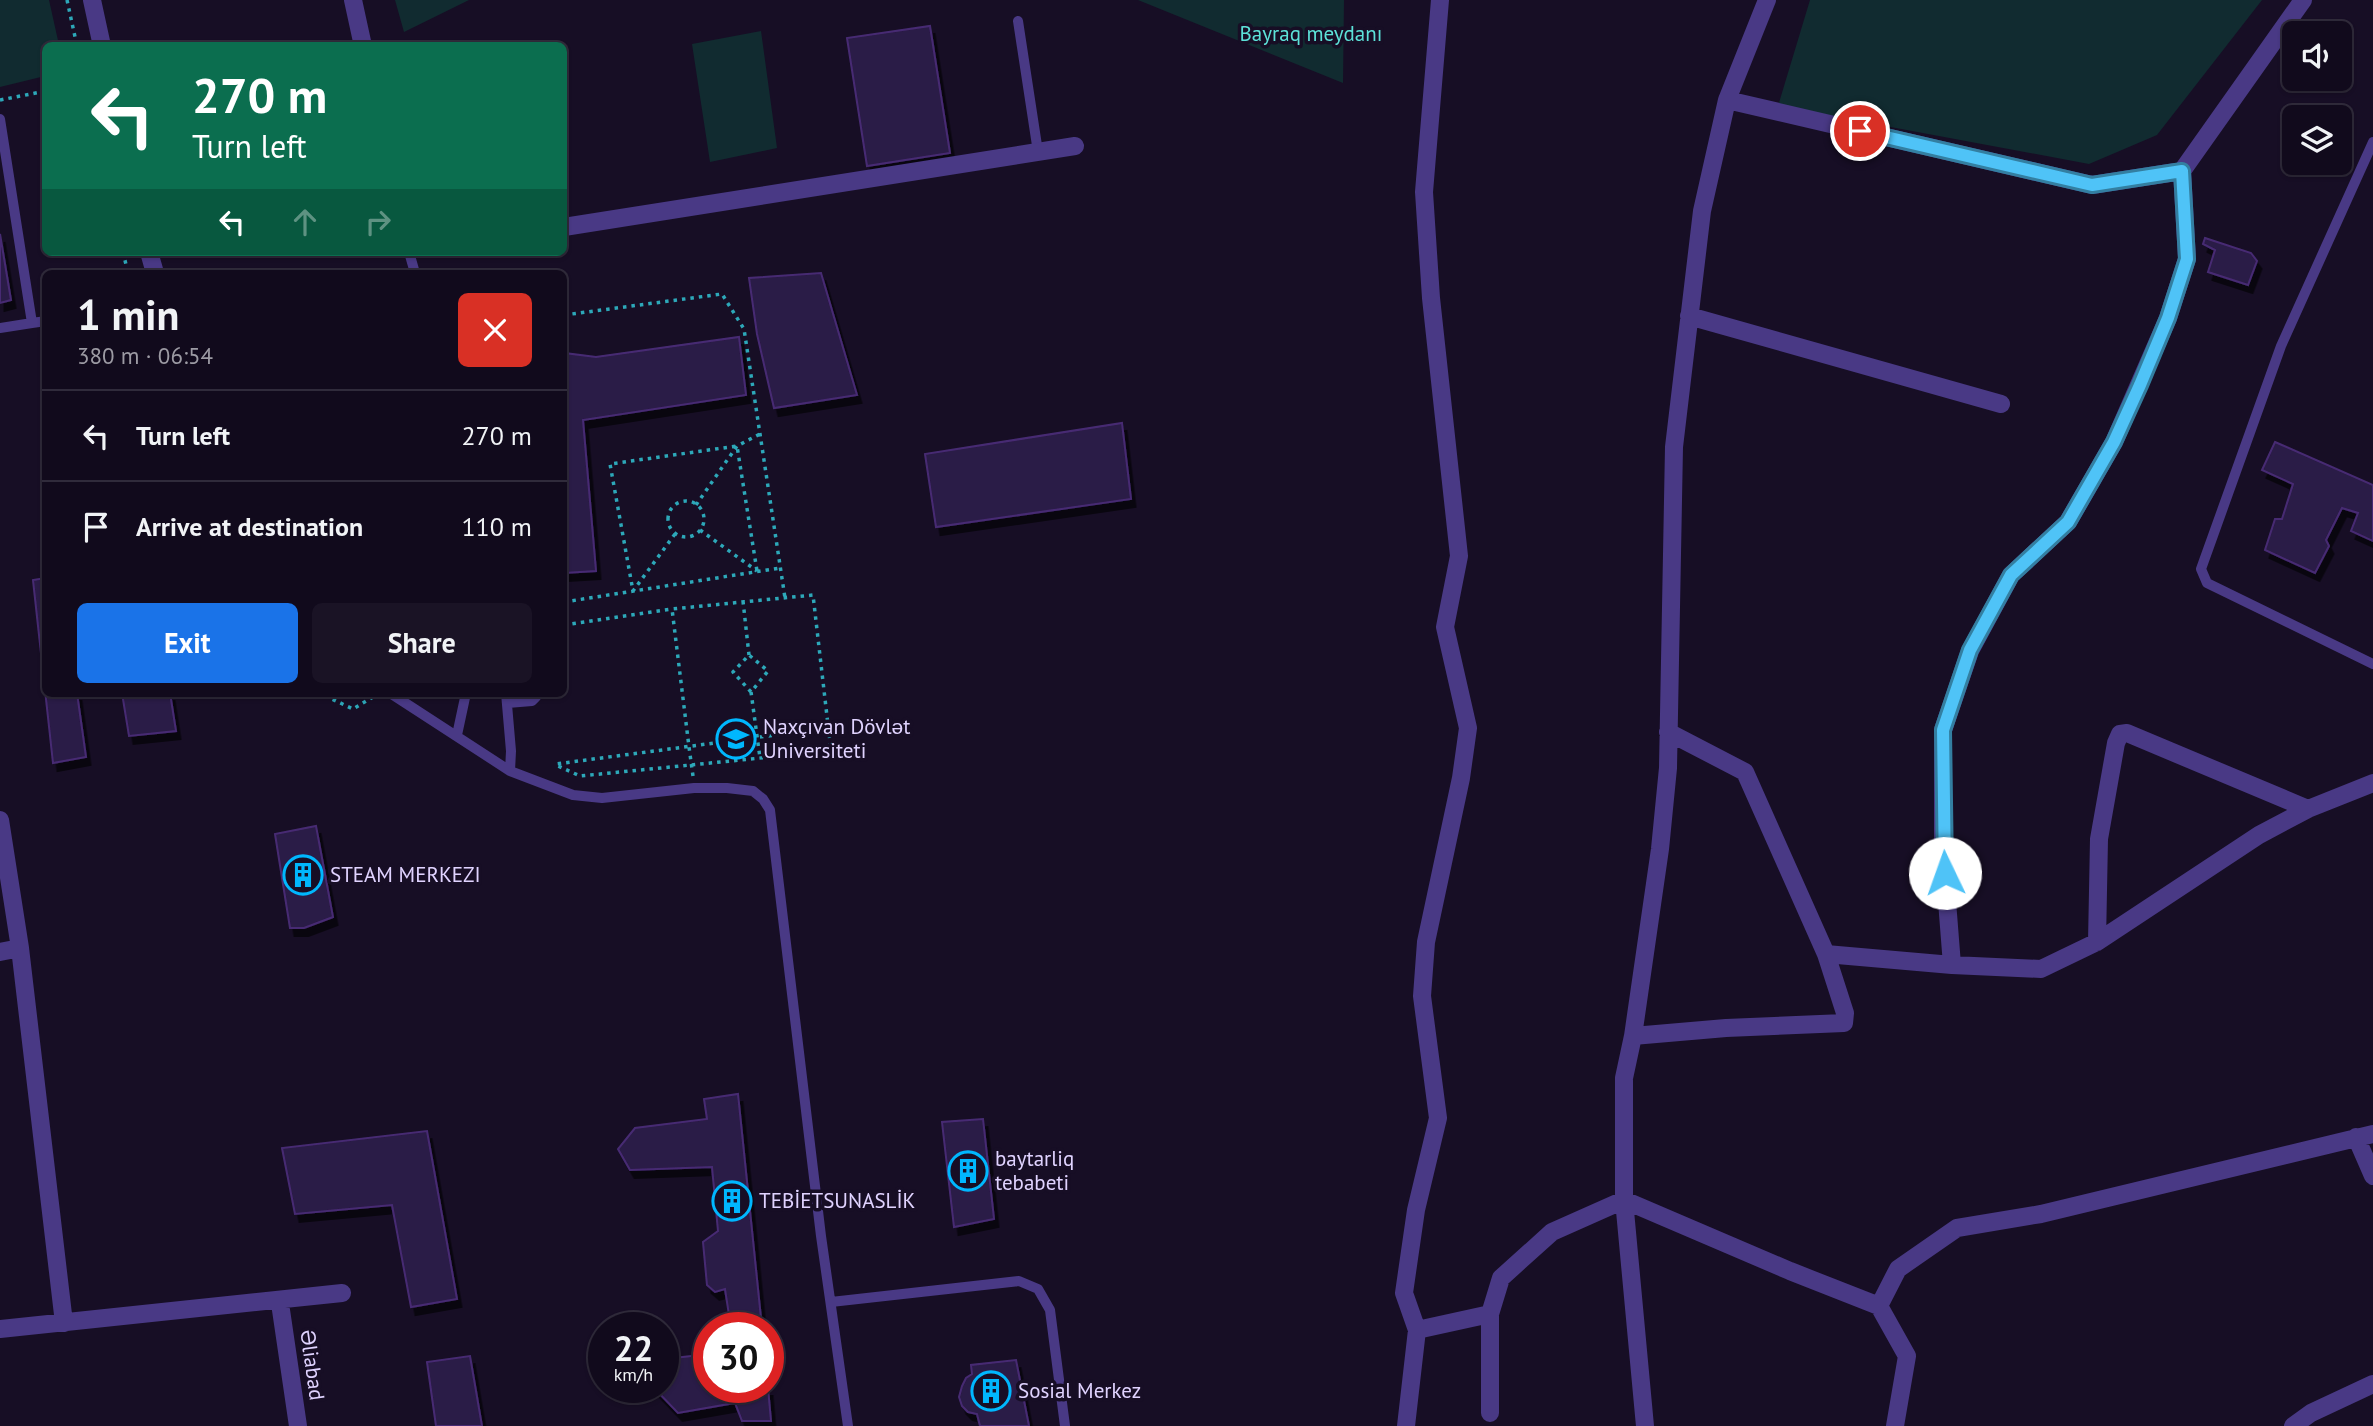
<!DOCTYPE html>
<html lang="en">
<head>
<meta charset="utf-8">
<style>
	:root { --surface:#110a1c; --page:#1a1325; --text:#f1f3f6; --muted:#9c9aa3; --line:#302b3b; --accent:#1a73e8 }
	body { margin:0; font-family:"PT Sans",sans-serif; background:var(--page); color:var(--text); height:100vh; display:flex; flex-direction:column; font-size:26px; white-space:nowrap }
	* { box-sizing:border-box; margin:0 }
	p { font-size:23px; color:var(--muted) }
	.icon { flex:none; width:38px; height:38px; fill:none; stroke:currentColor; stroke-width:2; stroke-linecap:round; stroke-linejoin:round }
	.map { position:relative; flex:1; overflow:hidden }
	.drawer { position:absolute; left:42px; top:270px; width:525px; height:427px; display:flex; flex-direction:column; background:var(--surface); border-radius:10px; box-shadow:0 2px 5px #0004,0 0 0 2px var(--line) }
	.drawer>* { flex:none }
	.top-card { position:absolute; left:42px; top:42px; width:525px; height:214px; border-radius:10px; box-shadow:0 2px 5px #0004,0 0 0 2px var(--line); background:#0b6e4f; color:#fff; overflow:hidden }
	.buttons { position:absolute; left:2282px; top:21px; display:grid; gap:14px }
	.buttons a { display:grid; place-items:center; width:70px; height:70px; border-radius:10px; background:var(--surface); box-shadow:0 2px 5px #0004,0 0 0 2px var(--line); font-size:35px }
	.speed { position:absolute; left:588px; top:1312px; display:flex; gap:14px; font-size:35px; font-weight:700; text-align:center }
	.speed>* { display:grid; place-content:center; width:91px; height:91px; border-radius:50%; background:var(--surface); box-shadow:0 2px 5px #0004,0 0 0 2px var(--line); line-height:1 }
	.speed small { font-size:18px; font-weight:400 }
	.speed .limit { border:10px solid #d22; background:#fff; color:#111 }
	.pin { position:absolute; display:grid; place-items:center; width:60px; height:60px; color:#fff; margin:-30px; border:4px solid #fff; border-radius:50%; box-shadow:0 2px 7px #0007 }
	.me { position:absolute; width:77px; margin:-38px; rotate:357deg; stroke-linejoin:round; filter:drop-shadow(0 0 5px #0008) }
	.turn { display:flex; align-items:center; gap:24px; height:147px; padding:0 35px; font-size:32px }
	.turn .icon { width:91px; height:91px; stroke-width:2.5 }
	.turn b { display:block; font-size:49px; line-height:60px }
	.lanes { display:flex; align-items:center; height:66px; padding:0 35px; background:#0003; justify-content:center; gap:35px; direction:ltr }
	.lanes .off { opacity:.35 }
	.round { display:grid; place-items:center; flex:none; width:74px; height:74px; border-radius:10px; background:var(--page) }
	.summary { display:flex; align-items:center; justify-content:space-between; height:119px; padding:0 35px }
	h1 { font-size:42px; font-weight:700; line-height:52px }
	.button { display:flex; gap:14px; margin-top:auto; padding:14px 35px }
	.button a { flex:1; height:80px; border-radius:10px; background:var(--accent); color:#fff; font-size:28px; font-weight:700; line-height:80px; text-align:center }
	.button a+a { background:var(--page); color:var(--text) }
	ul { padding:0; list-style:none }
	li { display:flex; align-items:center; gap:21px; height:91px; padding:0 35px; border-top:2px solid var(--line) }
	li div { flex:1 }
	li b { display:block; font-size:26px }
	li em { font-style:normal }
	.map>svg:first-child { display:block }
	.green { fill:#112b30 }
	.building { fill:#2b1a47; stroke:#472c73; stroke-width:2; filter:url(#shadow) }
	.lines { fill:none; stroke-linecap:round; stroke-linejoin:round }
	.path { stroke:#2da8b9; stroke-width:3.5; stroke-dasharray:3.5 5; stroke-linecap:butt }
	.service { stroke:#493985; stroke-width:10 }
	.minor { stroke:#493985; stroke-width:18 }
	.route-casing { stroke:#337fa1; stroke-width:18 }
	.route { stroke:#4fc3f7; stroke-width:12 }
	.labels { text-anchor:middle; stroke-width:7; stroke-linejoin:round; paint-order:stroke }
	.park-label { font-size:21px; fill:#5de1d8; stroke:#170e25 }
	.poi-label { font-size:21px; fill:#e0d3ff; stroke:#170e25; text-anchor:start }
	.street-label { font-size:21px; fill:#e0d3ff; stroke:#170e25 }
</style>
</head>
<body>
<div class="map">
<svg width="2373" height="1426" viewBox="0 0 2373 1426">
	<defs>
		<filter id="shadow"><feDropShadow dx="4.5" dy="8" stdDeviation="0" flood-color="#0009"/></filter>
	</defs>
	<rect width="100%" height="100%" fill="#170e25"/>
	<path class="green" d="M0,0H49L59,45L46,46L45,76L0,87Z
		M395,0H469L404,32Z
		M1138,0H1344L1343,83Z
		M1810,0H2262L2157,135L2089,164L1778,106Z
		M761,31L777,148L710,162L692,44Z"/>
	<path class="building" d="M930,26L950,153L867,166L847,38Z
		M0,234L11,300L0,303Z
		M2205,238L2251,253L2257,261L2248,285L2208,272L2215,250L2203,244Z
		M821,273L857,395L774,408L757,334L749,278Z
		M739,337L746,395L583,420L596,571L564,573V353L596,357Z
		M1122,423L1131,499L936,527L925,454Z
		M2275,442L2373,485V541L2351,531L2358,513L2342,508L2326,540L2329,546L2315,573L2265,550L2275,519H2282L2293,484L2262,470Z
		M46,578V693H77L86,757L53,763L33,580Z
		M122,693H170L176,731L129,736Z
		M316,826L333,917L304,928H290L275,834Z
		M738,1094L762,1328H731L725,1289L715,1292L707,1285L703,1242L718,1231L712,1167L630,1170L618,1149L635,1128L707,1119L704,1099Z
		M983,1119L994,1219L954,1227L942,1122Z
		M427,1131L457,1299L411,1307L392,1205L295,1214L282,1148Z
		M709,1354V1388H768L771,1421H742L735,1403L678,1413L654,1388H663L665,1359Z
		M470,1356L482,1426H436L427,1362Z
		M1016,1360L1029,1426H980L977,1414L968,1412L962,1406L959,1397L962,1386L966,1378L972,1374L971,1365Z"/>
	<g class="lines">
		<path class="path" d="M67,0L77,46
			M0,100L46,91
			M123,252L128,273
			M564,315L722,294L744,329L785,598
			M668 519a18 18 0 1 1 36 0a18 18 0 1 1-36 0Z
			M696,505L737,446L760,434
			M700,530L757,571
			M675,534L633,591L610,464L737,446L757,571
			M743,601L749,655
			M564,602L780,568
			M564,625L672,609
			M751,692L733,672L749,655L768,671L751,692L760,758
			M327,693L332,699L353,709L378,694
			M693,776L689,747L672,609L813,595L831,751L580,776L558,766L556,764L828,728"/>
		<path class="service" d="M1018,21L1038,152
			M0,119L32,323L0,328
			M2373,142L2281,346L2201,569L2207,583L2373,664
			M409,252L415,273
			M32,323L46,321
			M390,693L510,771L573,795L602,798L694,788H727L753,791L763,799L770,810L821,1236L848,1426
			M506,693L511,751L510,771
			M507,703L532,701L536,697V693
			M457,735L466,693
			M831,1302L1019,1281L1038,1289L1050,1310L1065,1426"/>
		<path class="minor" d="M92,0L102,46
			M353,0L363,46
			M1727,100L2092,185L2182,171
			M564,227L1075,146
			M149,252L155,273
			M1689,316L2001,404
			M0,820L20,948L0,952
			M2097,942L2099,839L2116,743L2120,734L2127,733L2308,809
			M20,948L64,1323
			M1826,954L1952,965L2041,969L2097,942L2259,835L2308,809L2373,783
			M1952,965L1943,850V730L1970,651L2011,575L2068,522L2114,442L2168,318L2187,259L2182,171L2303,0
			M1633,1036L1726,1028L1844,1023L1845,1013L1826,954L1745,772L1668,732
			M2356,1137L2373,1176
			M281,1310L298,1426
			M0,1329L342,1293
			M1417,1330L1490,1314
			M1490,1413V1314L1501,1278L1552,1232L1624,1200L1790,1271L1879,1306
			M1406,1426L1417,1330L1404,1293L1416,1210L1438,1118L1422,996L1426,942L1461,778L1468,728L1445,627L1459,556L1431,298L1424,192L1440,0
			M1645,1426L1624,1200V1078L1633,1036L1660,849L1668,768L1674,447L1702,211L1727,100L1767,0
			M1895,1426L1907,1356L1879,1306L1898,1269L1957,1228L2041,1214L2373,1134
			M2293,1426L2311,1413L2373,1384"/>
	</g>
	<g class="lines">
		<g class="route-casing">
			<path id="route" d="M1860,131L2092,185L2182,171L2187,259L2168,318L2140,385L2114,442L2068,522L2011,575L1970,650L1943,730L1945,873"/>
		</g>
		<use href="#route" class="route"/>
	</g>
	<defs>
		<g id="university-ring" transform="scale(2.0125)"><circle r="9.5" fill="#170e25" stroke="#00b7fe" stroke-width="1.5"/><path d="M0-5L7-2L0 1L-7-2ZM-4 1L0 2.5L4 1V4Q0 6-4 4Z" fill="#00b7fe"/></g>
		<g id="building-ring" transform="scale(2.0125)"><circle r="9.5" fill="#170e25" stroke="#00b7fe" stroke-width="1.5"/><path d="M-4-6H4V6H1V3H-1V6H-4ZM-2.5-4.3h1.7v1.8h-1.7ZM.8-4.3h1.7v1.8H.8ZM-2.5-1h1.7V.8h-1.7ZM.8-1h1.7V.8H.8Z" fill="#00b7fe"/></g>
	</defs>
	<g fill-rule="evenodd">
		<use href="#university-ring" x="736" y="739"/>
		<use href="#building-ring" x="303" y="875"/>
		<use href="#building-ring" x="968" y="1171"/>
		<use href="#building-ring" x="732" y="1201"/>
		<use href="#building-ring" x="991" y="1391"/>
	</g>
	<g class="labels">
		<g class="park-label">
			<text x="1311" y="41">Bayraq meydanı</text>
		</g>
		<g class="poi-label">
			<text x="763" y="734">Naxçıvan Dövlət<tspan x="763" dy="24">Universiteti</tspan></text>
			<text x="330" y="882">STEAM MERKEZI</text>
			<text x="995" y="1166">baytarliq<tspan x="995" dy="24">tebabeti</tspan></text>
			<text x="759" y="1208">TEBİETSUNASLİK</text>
			<text x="1018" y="1398">Sosial Merkez</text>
		</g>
		<g class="street-label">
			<text transform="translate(312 1365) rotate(82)" y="7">Əliabad</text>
		</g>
	</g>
</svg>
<div class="buttons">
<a><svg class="icon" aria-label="sound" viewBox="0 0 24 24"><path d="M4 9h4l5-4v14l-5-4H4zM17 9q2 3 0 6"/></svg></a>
<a><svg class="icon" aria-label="layers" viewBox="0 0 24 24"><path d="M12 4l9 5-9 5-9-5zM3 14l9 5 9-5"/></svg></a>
</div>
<div class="speed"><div>22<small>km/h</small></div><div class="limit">30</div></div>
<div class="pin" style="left:1860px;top:131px;background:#d93025"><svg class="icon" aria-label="arrive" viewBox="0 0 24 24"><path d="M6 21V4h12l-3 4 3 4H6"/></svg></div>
<svg class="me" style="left:1945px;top:873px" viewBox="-20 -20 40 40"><circle r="19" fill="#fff"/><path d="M0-13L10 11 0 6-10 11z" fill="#4fc3f7"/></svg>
<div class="top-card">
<div class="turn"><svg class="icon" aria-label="left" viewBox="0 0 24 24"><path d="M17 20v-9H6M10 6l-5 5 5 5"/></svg><div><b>270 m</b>Turn left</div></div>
<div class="lanes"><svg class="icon" aria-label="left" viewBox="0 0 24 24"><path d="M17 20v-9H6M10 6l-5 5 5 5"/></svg><svg class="icon off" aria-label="ahead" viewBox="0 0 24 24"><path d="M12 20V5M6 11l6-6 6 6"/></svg><svg class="icon off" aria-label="right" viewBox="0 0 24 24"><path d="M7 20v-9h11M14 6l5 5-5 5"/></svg></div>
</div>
<section class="drawer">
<div class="summary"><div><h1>1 min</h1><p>380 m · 06:54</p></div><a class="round" style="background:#d93025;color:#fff"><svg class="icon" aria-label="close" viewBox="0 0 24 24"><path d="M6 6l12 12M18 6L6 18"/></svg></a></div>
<ul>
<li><svg class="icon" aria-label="left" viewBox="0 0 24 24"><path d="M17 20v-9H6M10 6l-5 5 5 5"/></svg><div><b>Turn left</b></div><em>270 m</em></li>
<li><svg class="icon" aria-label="arrive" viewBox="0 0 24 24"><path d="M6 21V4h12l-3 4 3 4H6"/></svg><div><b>Arrive at destination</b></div><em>110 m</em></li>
</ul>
<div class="button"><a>Exit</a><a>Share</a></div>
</section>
</div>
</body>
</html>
